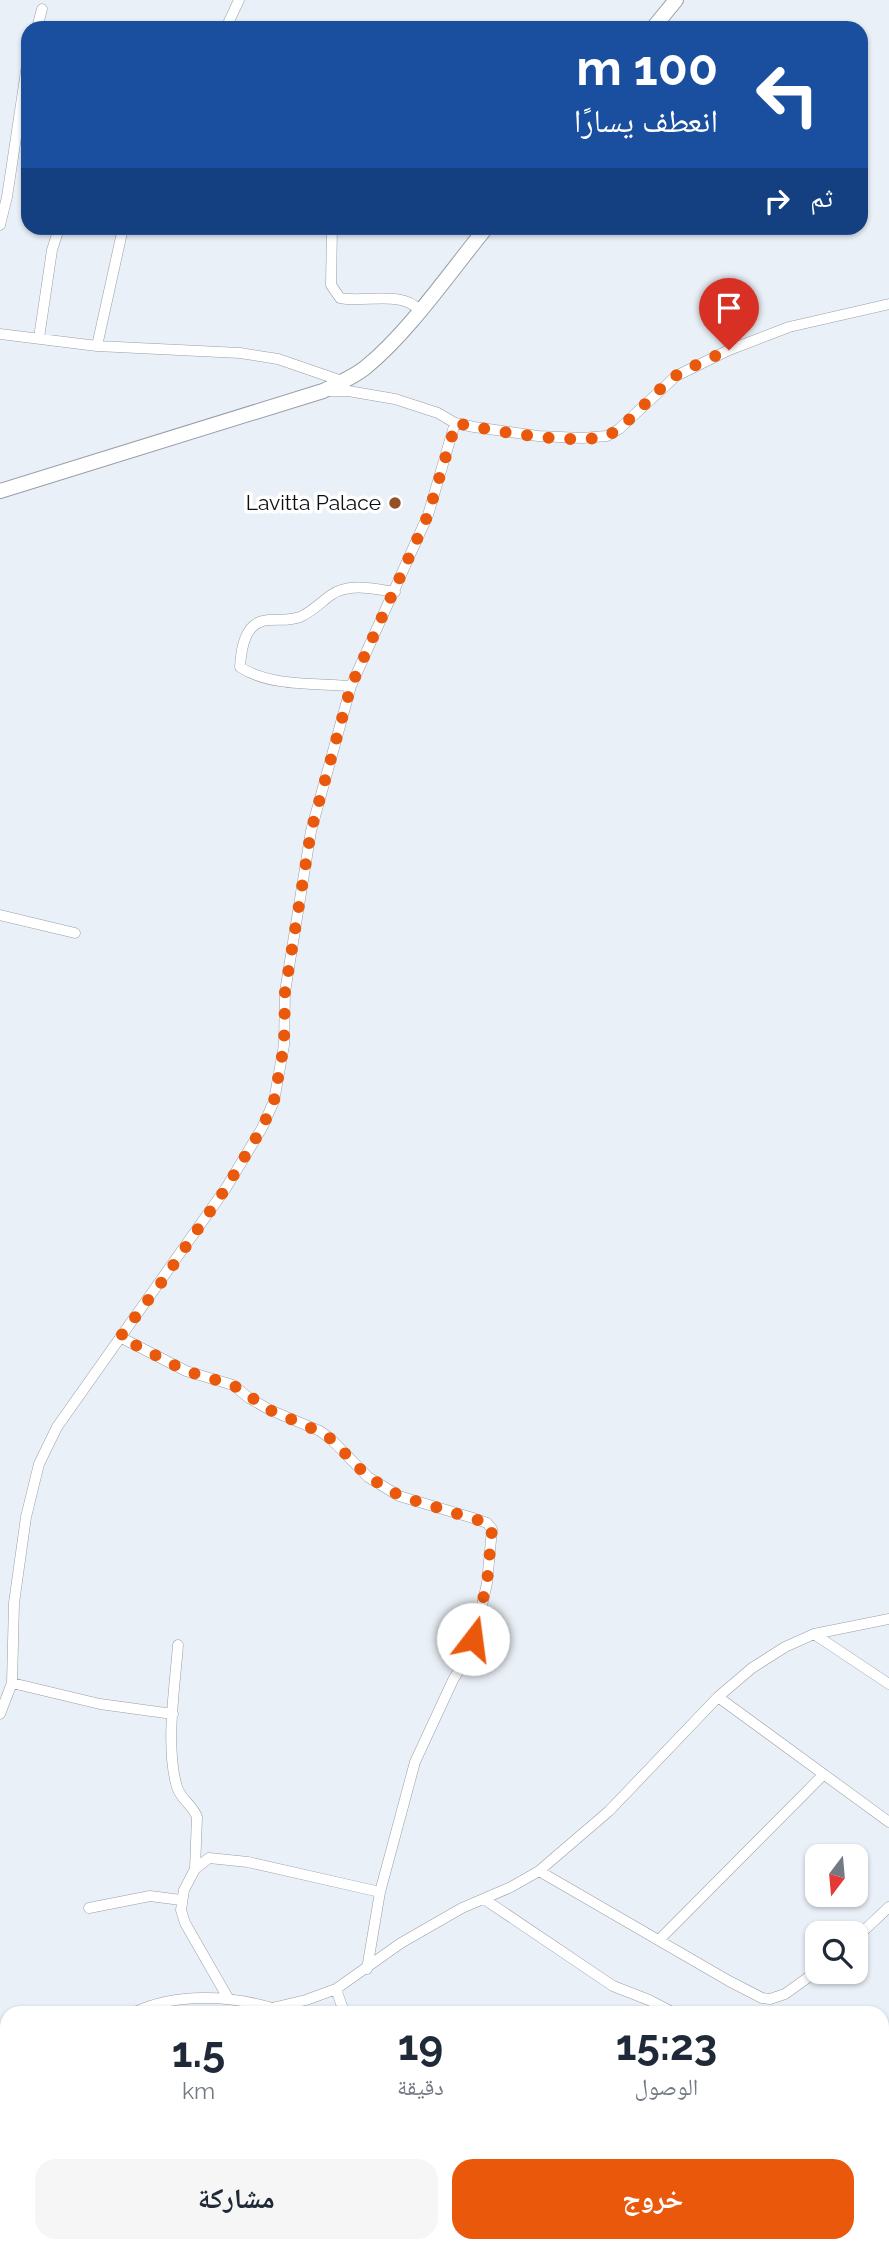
<!DOCTYPE html>
<html lang="ar">
<head>
<meta charset="utf-8">
<style>
	:root { --surface:#fff; --page:#f6f6f7; --text:#1f2937; --muted:#747a83; --accent:#ea580c }
	body { margin:0; font-family:Raleway,"Noto Naskh Arabic",sans-serif; background:var(--page); color:var(--text); direction:rtl; height:100vh; display:flex; flex-direction:column; font-size:26px; white-space:nowrap }
	* { box-sizing:border-box; margin:0 }
	p { font-size:23px; color:var(--muted) }
	.icon { flex:none; width:38px; height:38px; fill:none; stroke:currentColor; stroke-width:2; stroke-linecap:round; stroke-linejoin:round }
	.map { position:relative; flex:1; overflow:hidden; direction:ltr }
	.details { position:absolute; left:0px; top:2006px; width:889px; height:247px; display:flex; flex-direction:column; background:var(--surface); border-radius:21px 21px 0 0; box-shadow:0 2px 5px #0004; direction:rtl }
	.details>* { flex:none }
	.guide { position:absolute; left:21px; top:21px; width:847px; height:214px; border-radius:21px; box-shadow:0 2px 5px #0004; direction:rtl; background:#1a4fa0; color:#fff; overflow:hidden }
	.needle { width:46px; rotate:196deg }
	.buttons { position:absolute; left:805px; top:1844px; display:grid; gap:14px }
	.buttons a { display:grid; place-items:center; width:63px; height:63px; border-radius:14px; background:var(--surface); box-shadow:0 2px 5px #0004; font-size:35px }
	.pin { position:absolute; display:grid; place-items:center; width:60px; height:60px; color:#fff; margin:-72px -30px; border-radius:50% 50% 50% 0; rotate:-45deg; box-shadow:0 0 7px #0007 }
	.pin .icon { rotate:45deg }
	.me { position:absolute; width:77px; margin:-38px; rotate:15deg; stroke-linejoin:round; filter:drop-shadow(0 0 5px #0008) }
	.turn { display:flex; align-items:center; gap:24px; height:147px; padding:0 35px; font-size:32px }
	.turn .icon { width:91px; height:91px; stroke-width:2.5 }
	.turn b { display:block; font-size:49px; line-height:60px }
	.then { display:flex; align-items:center; height:66px; padding:0 35px; background:#0003; gap:14px; font-size:26px }
	.eta { display:flex; justify-content:space-evenly; align-items:center; height:119px; text-align:center }
	.eta b { font-size:42px; font-weight:700; line-height:49px }
	.button { display:flex; gap:14px; margin-top:auto; padding:14px 35px }
	.button a { flex:1; height:80px; border-radius:21px; background:var(--accent); color:#fff; font-size:28px; font-weight:700; line-height:80px; text-align:center }
	.button a+a { background:var(--page); color:var(--text) }
	.map>svg:first-child { display:block }
	.lines { fill:none; stroke-linecap:round; stroke-linejoin:round }
	.street-casing { stroke:#999ea5; stroke-width:11 }
	.secondary-casing { stroke:#999ea5; stroke-width:16 }
	.street { stroke:#fff; stroke-width:10 }
	.secondary { stroke:#fff; stroke-width:14 }
	.route { stroke:#ea580c; stroke-width:12; stroke-dasharray:0 21.6 }
	.poi-dot { fill:#965028; stroke:#fff; stroke-width:2.5 }
	.labels { text-anchor:middle; stroke-width:7; stroke-linejoin:round; paint-order:stroke }
	.poi-label { font-size:21px; fill:#0c0e10; stroke:#fff; text-anchor:end }
</style>
</head>
<body>
<div class="map">
<svg width="889" height="2252" viewBox="0 0 889 2252">
	<rect width="100%" height="100%" fill="#eaf0f7"/>
	<g class="lines">
		<g class="street-casing">
			<path id="street" d="M37,28L42,9
				M226,28L239,0
				M0,225L7,197L28,58
				M332,228L331,285L340,298C364,303 402,290 419,310
				M0,334L97,346L240,353L278,359L342,381
				M39,338L52,250L59,228
				M97,346L123,228
				M327,391H348L395,399L438,413L455,423L474,427L538,436L582,438L607,436L619,429L676,376L729,350L789,327L889,304
				M351,686C316,683 270,687 240,667C241,651 244,625 263,621C275,618 287,622 300,617C312,612 321,602 331,595C349,582 375,589 395,592
				M0,915L75,933
				M120,1337L186,1371L233,1385L249,1398L270,1410L320,1431L331,1439L368,1477L399,1496L473,1518L487,1523L492,1529L487,1583L478,1623L468,1655L453,1680L415,1762L380,1892L367,1969
				M814,1634L889,1684
				M178,1645C175,1686 165,1747 177,1787C181,1800 193,1805 197,1817L195,1869
				M12,1683L100,1704L173,1714
				M718,1697L889,1822
				M0,1714L12,1683L14,1603L26,1517L39,1464L57,1427L226,1188L262,1128L274,1101L284,1045L285,992L311,831L351,686L428,515L455,423
				M539,1871L729,1981L762,1998L770,1999L785,1994L817,1971
				M484,1899L613,1986L649,2000L672,2012
				M89,1908L150,1896L181,1900
				M856,1938L889,1907
				M659,1940L823,1775
				M336,1989L401,1943L462,1908L511,1887L539,1871L609,1811L718,1697L752,1668L785,1647L814,1634L889,1619
				M228,1998L185,1923L181,1910L184,1890L195,1869L209,1858L248,1862L380,1892
				M272,2008L306,2000L336,1989L344,2012
				M135,2012C176,1993 229,1995 272,2008L267,2012
				M0,2078L7,2077
				M87,2252L93,2245
				M410,2252L412,2245"/>
		</g>
		<g class="secondary-casing">
			<path id="secondary" d="M653,28L676,0
				M0,491L323,391C337,384 354,377 366,367C409,332 450,272 486,228"/>
		</g>
		<use href="#street" class="street"/>
		<use href="#secondary" class="secondary"/>
	</g>
	<g class="lines">
		<path class="route" d="M473,1639L487,1583L492,1529L487,1523L400,1496L368,1477L331,1439L320,1432L270,1410L233,1385L186,1371L120,1337L161,1283L226,1188L262,1128L274,1101L284,1045L285,992L311,831L351,686L428,515L456,423C491,430 572,446 606,436C623,431 657,389 675,376C692,366 711,358 729,350"/>
	</g>
	<circle class="poi-dot" cx="395" cy="503" r="7"/>
	<g class="labels">
		<g class="poi-label">
			<text x="381" y="510">Lavitta Palace</text>
		</g>
	</g>
</svg>
<div class="buttons">
<a><svg class="needle" viewBox="-14 -14 28 28"><path d="M0-13l5 13h-10z" fill="#e53935"/><path d="M0 13l5-13h-10z" fill="#747a83"/></svg></a>
<a><svg class="icon" aria-label="search" viewBox="0 0 24 24"><circle cx="10" cy="10" r="6"/><path d="M15 15l6 6"/></svg></a>
</div>
<div class="pin" style="left:729px;top:350px;background:#d93025"><svg class="icon" aria-label="arrive" viewBox="0 0 24 24"><path d="M6 21V4h12l-3 4 3 4H6"/></svg></div>
<svg class="me" style="left:473px;top:1639px" viewBox="-20 -20 40 40"><circle r="19" fill="#fff"/><path d="M0-13L10 11 0 6-10 11z" fill="#ea580c"/></svg>
<div class="guide">
<div class="turn"><svg class="icon" aria-label="left" viewBox="0 0 24 24"><path d="M17 20v-9H6M10 6l-5 5 5 5"/></svg><div><b>100 m</b>انعطف يسارًا</div></div>
<div class="then">ثم<svg class="icon" aria-label="right" viewBox="0 0 24 24"><path d="M7 20v-9h11M14 6l5 5-5 5"/></svg></div>
</div>
<section class="details">
<div class="eta">
<div><b>15:23</b><p>الوصول</p></div>
<div><b>19</b><p>دقيقة</p></div>
<div><b>1.5</b><p>km</p></div>
</div>
<div class="button"><a>خروج</a><a>مشاركة</a></div>
</section>
</div>
</body>
</html>
